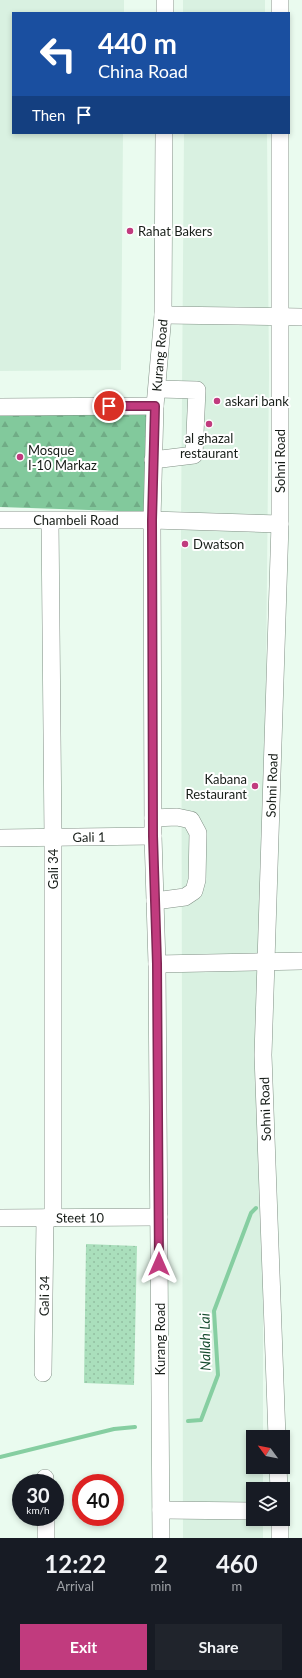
<!DOCTYPE html>
<html lang="en">
<head>
<meta charset="utf-8">
<style>
	:root { --surface:#171b24; --page:#20242c; --text:#f1f3f6; --muted:#9ea1a6; --accent:#c13b7e }
	body { margin:0; font-family:Lato,sans-serif; background:var(--page); color:var(--text); height:100vh; display:flex; flex-direction:column; font-size:15px; white-space:nowrap }
	* { box-sizing:border-box; margin:0 }
	p { font-size:13px; color:var(--muted) }
	.icon { flex:none; width:22px; height:22px; fill:none; stroke:currentColor; stroke-width:2; stroke-linecap:round; stroke-linejoin:round }
	.map { position:relative; height:1538px; overflow:hidden }
	.sheet { display:flex; flex-direction:column; background:var(--surface); flex:1 }
	.sheet>* { flex:none }
	.banner { position:absolute; left:12px; top:12px; width:278px; height:122px; border-radius:0px; box-shadow:0 2px 6px #0003; background:#1a4fa0; color:#fff; overflow:hidden }
	.needle { width:26px; rotate:302deg }
	.buttons { position:absolute; left:246px; top:1430px; display:grid; gap:8px }
	.buttons a { display:grid; place-items:center; width:44px; height:44px; border-radius:0px; background:var(--surface); box-shadow:0 2px 6px #0003; font-size:20px }
	.speed { position:absolute; left:12px; top:1474px; display:flex; gap:8px; font-size:20px; font-weight:700; text-align:center }
	.speed>* { display:grid; place-content:center; width:52px; height:52px; border-radius:50%; background:var(--surface); box-shadow:0 2px 6px #0003; line-height:1 }
	.speed small { font-size:10px; font-weight:400 }
	.speed .limit { border:6px solid #d22; background:#fff; color:#111 }
	.pin { position:absolute; display:grid; place-items:center; width:34px; height:34px; color:#fff; margin:-17px; border:2px solid #fff; border-radius:50%; box-shadow:0 1px 4px #0007 }
	.me { position:absolute; width:44px; margin:-22px; rotate:0deg; stroke-linejoin:round; filter:drop-shadow(0 0 3px #0008) }
	.turn { display:flex; align-items:center; gap:14px; height:84px; padding:0 20px; font-size:18px }
	.turn .icon { width:52px; height:52px; stroke-width:2.5 }
	.turn b { display:block; font-size:28px; line-height:34px }
	.then { display:flex; align-items:center; height:38px; padding:0 20px; background:#0003; gap:8px; font-size:15px }
	.eta { display:flex; justify-content:space-evenly; align-items:center; height:68px; text-align:center }
	.eta b { font-size:24px; font-weight:700; line-height:28px }
	.primary-button { display:flex; gap:8px; margin-top:auto; padding:8px 20px }
	.primary-button a { flex:1; height:46px; border-radius:0px; background:var(--accent); color:#fff; font-size:16px; font-weight:700; line-height:46px; text-align:center }
	.primary-button a+a { background:var(--page); color:var(--text) }
	.map>svg:first-child { display:block }
	.built { fill:#d9f1e1 }
	.green { fill:url(#green-dots) }
	.forest { fill:url(#forest-firs) }
	.lines { fill:none; stroke-linecap:round; stroke-linejoin:round }
	.stream { stroke:#86cea1; stroke-width:4 }
	.minor-casing { stroke:#809085; stroke-width:18 }
	.minor { stroke:#fff; stroke-width:17 }
	.route-casing { stroke:#7d2652; stroke-width:10 }
	.route { stroke:#c13b7e; stroke-width:7 }
	.poi-dot { fill:#c13b7e; stroke:#fff; stroke-width:1.5 }
	.labels { text-anchor:middle; stroke-width:4; stroke-linejoin:round; paint-order:stroke }
	.poi-label { font-size:13px; fill:#171d18; stroke:#fff; text-anchor:start }
	.street-label { font-size:13px; fill:#171d18; stroke:#fff }
	.water-label { font-size:14px; font-style:italic; fill:#164c2f; stroke:#fff }
</style>
</head>
<body>
<div class="map">
<svg width="302" height="1538" viewBox="0 0 302 1538">
	<defs>
		<pattern id="green-dots" width="8" height="8" patternUnits="userSpaceOnUse"><rect width="8" height="8" fill="#aadfbc"/><path d="M2 2h.1M6 6h.1" fill="none" stroke="#92bfa1" stroke-width="1.8" stroke-linecap="round"/></pattern>
		<pattern id="forest-firs" width="22" height="20" patternUnits="userSpaceOnUse"><rect width="22" height="20" fill="#82c99c"/><path d="M5 1l3.5 6h-7zM16 11l3.5 6h-7z" fill="#70ac86"/></pattern>
	</defs>
	<rect width="100%" height="100%" fill="#eafbef"/>
	<path class="built" d="M0,0H124V13H13V133H123L121,370L0,371Z
		M183,0H265V13H183Z
		M184,133H267L269,374L263,981V1437H253V1467H263V1489H253V1519H263V1538H183L181,524Z"/>
	<path class="green" d="M86,1244L137,1246L134,1385L84,1383Z"/>
	<path class="forest" d="M150,413L148,512L0,507V416Z"/>
	<g class="lines">
		<path class="stream" d="M188,1421L201,1420L218,1375L214,1311L251,1213L256,1208
			M0,1457L114,1429L135,1427"/>
		<g class="minor-casing">
			<g id="minor">
				<path d="M280,0V13"/>
				<path d="M165,13V0"/>
				<path d="M163,315L302,317"/>
				<path d="M0,407L155,406"/>
				<path d="M153,460L194,455L197,390L158,389"/>
				<path id="s1" d="M0,520H152L280,524"/>
				<path d="M50,521L53,838V1218"/>
				<path d="M153,818L177,817L191,820L198,833L197,880L194,891L185,897L155,901"/>
				<path id="s2" d="M0,838L153,836"/>
				<path d="M157,964L302,961"/>
				<path id="s3" d="M0,1218L159,1217"/>
				<path id="s4" d="M43,1373L45,1218"/>
				<path id="s5" d="M277,1437L263,1055L280,524V133"/>
				<path d="M278,1467L279,1489"/>
				<path d="M45,1478V1483"/>
				<path d="M161,1510L253,1511"/>
				<path d="M46,1517V1538"/>
				<path d="M280,1519V1538"/>
				<path id="s6" d="M161,1538L157,964L153,836L152,520L155,406L163,315L164,133"/>
			</g>
		</g>
		<use href="#minor" class="minor"/>
	</g>
	<g class="lines">
		<g class="route-casing">
			<path id="route" d="M109,406H155L152,520L153,836L157,964L159,1264"/>
		</g>
		<use href="#route" class="route"/>
	</g>
	<g class="poi-dot">
		<circle cx="130" cy="231" r="4"/>
		<circle cx="217" cy="401" r="4"/>
		<circle cx="209" cy="424" r="4"/>
		<circle cx="20" cy="457" r="4"/>
		<circle cx="185" cy="544" r="4"/>
		<circle cx="255" cy="786" r="4"/>
	</g>
	<g class="labels">
		<g class="poi-label">
			<text x="138" y="236">Rahat Bakers</text>
			<text x="225" y="406">askari bank</text>
			<text x="209" y="443" text-anchor="middle">al ghazal<tspan x="209" dy="15">restaurant</tspan></text>
			<text x="28" y="455">Mosque<tspan x="28" dy="15">I-10 Markaz</tspan></text>
			<text x="193" y="549">Dwatson</text>
			<text x="247" y="784" text-anchor="end">Kabana<tspan x="247" dy="15">Restaurant</tspan></text>
		</g>
		<g class="street-label">
			<text dy="5" stroke="none"><textPath href="#s6" startOffset="1183">Kurang Road</textPath></text>
			<text transform="translate(280 461) rotate(-90)" y="5">Sohni Road</text>
			<text dy="5" stroke="none"><textPath href="#s1" startOffset="76">Chambeli Road</textPath></text>
			<text dy="5" stroke="none"><textPath href="#s5" startOffset="652">Sohni Road</textPath></text>
			<text dy="5" stroke="none"><textPath href="#s2" startOffset="89">Gali 1</textPath></text>
			<text transform="translate(53 869) rotate(-90)" y="5">Gali 34</text>
			<text transform="translate(265 1109) rotate(-92)" y="5">Sohni Road</text>
			<text dy="5" stroke="none"><textPath href="#s3" startOffset="80">Steet 10</textPath></text>
			<text dy="5" stroke="none"><textPath href="#s4" startOffset="77">Gali 34</textPath></text>
			<text transform="translate(160 1339) rotate(-90)" y="5">Kurang Road</text>
		</g>
		<g class="water-label">
			<text transform="translate(205 1342) rotate(-91)" y="5">Nallah Lai</text>
		</g>
	</g>
</svg>
<div class="buttons">
<a><svg class="needle" viewBox="-14 -14 28 28"><path d="M0-13l5 13h-10z" fill="#e53935"/><path d="M0 13l5-13h-10z" fill="#9ea1a6"/></svg></a>
<a><svg class="icon" aria-label="layers" viewBox="0 0 24 24"><path d="M12 4l9 5-9 5-9-5zM3 14l9 5 9-5"/></svg></a>
</div>
<div class="speed"><div>30<small>km/h</small></div><div class="limit">40</div></div>
<div class="pin" style="left:109px;top:406px;background:#d93025"><svg class="icon" aria-label="arrive" viewBox="0 0 24 24"><path d="M6 21V4h12l-3 4 3 4H6"/></svg></div>
<svg class="me" style="left:159px;top:1264px" viewBox="-20 -20 40 40"><path d="M0-17L14 15 0 8-14 15z" fill="#c13b7e" stroke="#fff" stroke-width="4"/></svg>
<div class="banner">
<div class="turn"><svg class="icon" aria-label="left" viewBox="0 0 24 24"><path d="M17 20v-9H6M10 6l-5 5 5 5"/></svg><div><b>440 m</b>China Road</div></div>
<div class="then">Then<svg class="icon" aria-label="arrive" viewBox="0 0 24 24"><path d="M6 21V4h12l-3 4 3 4H6"/></svg></div>
</div>
</div>
<section class="sheet">
<div class="eta">
<div><b>12:22</b><p>Arrival</p></div>
<div><b>2</b><p>min</p></div>
<div><b>460</b><p>m</p></div>
</div>
<div class="primary-button"><a>Exit</a><a>Share</a></div>
</section>
</body>
</html>
